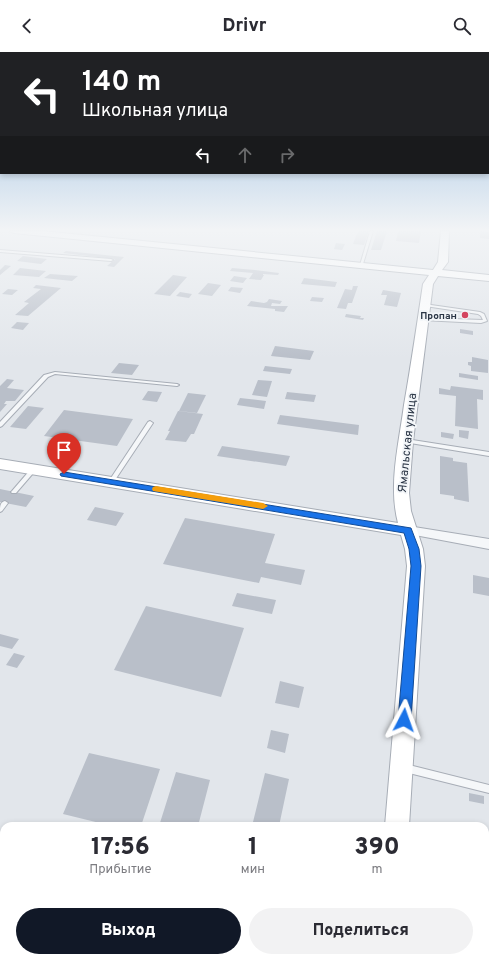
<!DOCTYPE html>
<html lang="ru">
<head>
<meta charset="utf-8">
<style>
	:root { --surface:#fff; --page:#f2f2f3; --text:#2b2b33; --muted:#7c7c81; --accent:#111827 }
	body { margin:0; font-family:Overpass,sans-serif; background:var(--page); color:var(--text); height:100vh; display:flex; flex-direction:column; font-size:15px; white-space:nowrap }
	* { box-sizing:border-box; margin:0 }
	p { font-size:13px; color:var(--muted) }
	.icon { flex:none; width:22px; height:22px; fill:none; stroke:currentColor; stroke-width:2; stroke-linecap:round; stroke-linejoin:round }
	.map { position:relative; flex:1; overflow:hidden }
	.panel { position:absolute; left:0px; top:770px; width:489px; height:140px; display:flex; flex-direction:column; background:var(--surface); border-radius:12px 12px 0 0; box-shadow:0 2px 6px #0003 }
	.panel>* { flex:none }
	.top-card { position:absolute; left:0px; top:0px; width:489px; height:122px; box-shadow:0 2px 6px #0003; background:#202124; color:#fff; overflow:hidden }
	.pin { position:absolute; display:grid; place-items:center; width:34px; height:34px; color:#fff; margin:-41px -17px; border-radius:50% 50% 50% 0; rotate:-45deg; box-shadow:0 0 4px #0007 }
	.pin .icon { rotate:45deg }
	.me { position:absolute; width:44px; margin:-22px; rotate:4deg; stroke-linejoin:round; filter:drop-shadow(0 0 3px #0008) }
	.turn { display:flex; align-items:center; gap:14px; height:84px; padding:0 16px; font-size:18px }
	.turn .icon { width:52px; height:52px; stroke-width:2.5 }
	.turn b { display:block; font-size:28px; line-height:34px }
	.lanes { display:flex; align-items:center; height:38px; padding:0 16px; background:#0003; justify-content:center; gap:20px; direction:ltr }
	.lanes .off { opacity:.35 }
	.eta { display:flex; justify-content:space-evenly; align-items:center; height:68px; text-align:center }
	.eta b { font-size:24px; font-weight:800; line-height:28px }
	.cta { display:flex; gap:8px; margin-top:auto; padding:8px 16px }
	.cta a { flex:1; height:46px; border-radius:24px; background:var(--accent); color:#fff; font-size:16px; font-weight:800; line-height:46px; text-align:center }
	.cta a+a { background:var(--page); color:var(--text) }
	header { display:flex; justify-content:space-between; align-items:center; height:52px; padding:0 16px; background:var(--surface); font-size:18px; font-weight:800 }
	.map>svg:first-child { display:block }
	.building { fill:#b9bfc9 }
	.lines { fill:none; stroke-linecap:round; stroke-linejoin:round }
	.lane-casing { stroke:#a7adb6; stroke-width:2 }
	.street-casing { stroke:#a7adb6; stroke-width:2 }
	.secondary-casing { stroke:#a7adb6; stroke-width:2 }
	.lane { fill:#f5f7f9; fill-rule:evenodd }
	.street { fill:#f5f7f9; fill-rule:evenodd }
	.secondary { fill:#fff; fill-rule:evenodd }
	.route { fill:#1a73e8; stroke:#114b97 }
	.slow { fill:#f59e0b }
	.poi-dot { fill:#d4445f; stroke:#f2f5f8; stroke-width:1.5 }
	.labels { text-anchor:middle; stroke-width:3.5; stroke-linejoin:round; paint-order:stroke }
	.far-poi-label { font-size:10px; font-weight:bold; fill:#293444; stroke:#f2f5f8; text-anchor:end }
	.street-label { font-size:12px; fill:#293444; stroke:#f2f5f8 }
</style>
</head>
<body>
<header><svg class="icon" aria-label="back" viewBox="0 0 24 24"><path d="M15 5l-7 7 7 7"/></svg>Drivr<svg class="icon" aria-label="search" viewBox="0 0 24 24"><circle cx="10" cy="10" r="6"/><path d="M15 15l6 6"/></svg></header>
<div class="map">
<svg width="489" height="910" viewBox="0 0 489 910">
	<rect width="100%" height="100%" fill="#e2e6eb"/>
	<path class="building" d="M358,179H369L364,193L353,192Z
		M377,179H387L381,198H371Z
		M398,179H421L419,191L396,189Z
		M480,179L489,180V187L480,186Z
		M336,191L345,192L342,198L334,197Z
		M66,199L124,205L114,215L107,214L115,207L63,201Z
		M23,204L47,207L41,212L17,209Z
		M5,213L11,214L0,223V218Z
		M20,216L46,219L39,225L13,223Z
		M232,216L255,218L279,221L278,223L263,222V223H264L261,228L249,227L253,221L230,219Z
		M50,222L78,224L72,229L44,226Z
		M173,223L187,225L170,244L154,242Z
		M234,224L247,226L243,231L230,229Z
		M304,226L337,230L335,235L301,232Z
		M208,231L221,233L212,244L198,242Z
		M36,233L61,236L28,264L15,263L29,251L24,250L41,237L33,236Z
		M353,234H358L352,251H348L346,257L337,256L345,237L352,238Z
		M231,235L243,236L240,241L228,239Z
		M8,237L18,238L12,243L2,242Z
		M383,238L401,241L397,255L384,253L387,243H381Z
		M180,240L192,242L189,246L176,244Z
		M312,245L324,246L322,250L310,249Z
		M269,247L282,249L280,252L272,251L271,254H288L284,260L275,259V257L247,254L251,249L264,251L267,250Z
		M346,262L361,264L360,266H364L363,268L345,265Z
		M17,270L29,271L23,278L11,276Z
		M460,277L473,279V283L460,281Z
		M275,294L314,299L310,308L271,304Z
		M472,305L488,308V321L471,319V314L468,313V310H472Z
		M119,311L139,313L132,323L111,321Z
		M265,314L292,317L290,322L263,319Z
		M459,321L478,324V328L459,325Z
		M7,327L14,328L7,336L24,338L15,349H6L4,352H7L0,360V334Z
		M258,328L272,329L267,345L252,343Z
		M451,334L483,338V348L477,347L478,377L455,374L456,344L439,342V336L450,338Z
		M148,339L162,340L157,350L142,348Z
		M287,340L316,343L314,350L285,347Z
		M188,341L206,343L197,361L179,359Z
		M240,346L266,349L264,357L237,353Z
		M28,354L44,356L26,377L10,375Z
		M64,358L133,367L117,394L44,384Z
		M178,359L203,362L194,382H191L186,390L165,388L170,379H168Z
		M280,363L359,373L358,383L277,372Z
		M459,378L469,379L468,387L459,385Z
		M441,380L454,382L453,387L441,385Z
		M222,394L290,404L286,414L217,404Z
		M440,404L453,406V409L467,411L469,450L454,447V444L440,442Z
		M0,437L34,444L26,455L0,450Z
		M95,455L124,461L116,474L87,468Z
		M185,466L275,482L265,511L305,518L301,533L261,525L259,531L163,512Z
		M473,523L489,526V544L473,541Z
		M237,541L276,548L272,562L232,554Z
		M146,554L244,576L221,645L114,618Z
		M0,582L19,587L12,597L0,594Z
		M14,601L25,604L17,616L6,613Z
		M280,629L304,635L299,656L275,651Z
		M271,678L289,682L285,701L267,696Z
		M89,701L160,717L141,774H112L63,762Z
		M176,720L210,728L198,774H159Z
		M265,721L289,727L279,774H269L253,770Z
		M469,741L484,744V752L469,749Z
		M485,784L489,785V813L485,812Z"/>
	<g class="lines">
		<g class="lane-casing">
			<path id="lane" d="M370,179H373L363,212L360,213Z
				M0,198L111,207L113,208L111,209L0,200Z
				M424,252L480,260L484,262L487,269L481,271L422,268L421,267L423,266L483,268L481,264L478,262L425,254H424Z
				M55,320L177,332L179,333L177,334L55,322L48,325L2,374L0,375V370L44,323Z
				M150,369L153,371L113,431H109L108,430L109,429L148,370Z
				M406,387L489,400V404L404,390L403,389Z
				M33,416L36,418L35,419L16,441H12L11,440L12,439L31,417Z
				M5,449L8,451L2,459L0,460C0,455 0,450 5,449Z
				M405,712L489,733V741L405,720L402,719L401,716L402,713Z"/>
		</g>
		<g class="street-casing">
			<path id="street" d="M408,474L489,487V497L404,481L402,478L404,475Z"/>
		</g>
		<g class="secondary-casing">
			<path id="secondary" d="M10,179H42L433,218L438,210L441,179H449L448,210L442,218L489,223V229L438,224L433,232L413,389L409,441L411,459L423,497L425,514L409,774H385L407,514L405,497L401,483L0,417V407L398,471C388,433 399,391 404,353C411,313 417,272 423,232L429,223L14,181Z
				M372,906H400V910H372Z"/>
		</g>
		<use href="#lane" class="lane"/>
		<use href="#street" class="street"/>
		<use href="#secondary" class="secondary"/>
	</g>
	<linearGradient id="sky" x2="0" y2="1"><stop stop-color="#89b4dd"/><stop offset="0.58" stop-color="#f2f4f6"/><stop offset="1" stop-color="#f2f4f6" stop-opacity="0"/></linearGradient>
	<rect width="489" height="307" fill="url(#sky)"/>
	<path class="route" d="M64,420L411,476L419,497L421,514L411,668L409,672L404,674L400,672L398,668L411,514L409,497L404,481L61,424L60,422Z"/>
	<path class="slow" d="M156,434L263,451L268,454L263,457L153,439L152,437L153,435Z"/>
	<circle class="poi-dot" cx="465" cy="263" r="4"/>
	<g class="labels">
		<g class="far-poi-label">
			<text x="457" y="267">Пропан</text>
		</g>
		<g class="street-label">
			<text transform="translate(407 391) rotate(-84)" y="4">Ямальская улица</text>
		</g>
	</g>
</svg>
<div class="pin" style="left:64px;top:422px;background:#d93025"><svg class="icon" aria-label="arrive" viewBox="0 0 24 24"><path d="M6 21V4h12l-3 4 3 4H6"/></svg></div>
<svg class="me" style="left:404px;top:668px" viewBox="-20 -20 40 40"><path d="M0-17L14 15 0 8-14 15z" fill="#1a73e8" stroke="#fff" stroke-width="4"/></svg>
<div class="top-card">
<div class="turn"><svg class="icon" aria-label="left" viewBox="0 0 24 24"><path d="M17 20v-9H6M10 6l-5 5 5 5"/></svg><div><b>140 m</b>Школьная улица</div></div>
<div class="lanes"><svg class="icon" aria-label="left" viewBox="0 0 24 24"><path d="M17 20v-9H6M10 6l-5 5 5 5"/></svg><svg class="icon off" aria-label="ahead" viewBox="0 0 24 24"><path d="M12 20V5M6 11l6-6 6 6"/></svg><svg class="icon off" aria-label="right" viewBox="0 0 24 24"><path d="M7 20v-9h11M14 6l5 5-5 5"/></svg></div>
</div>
<section class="panel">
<div class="eta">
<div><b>17:56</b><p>Прибытие</p></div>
<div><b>1</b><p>мин</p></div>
<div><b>390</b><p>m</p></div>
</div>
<div class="cta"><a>Выход</a><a>Поделиться</a></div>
</section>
</div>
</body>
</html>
